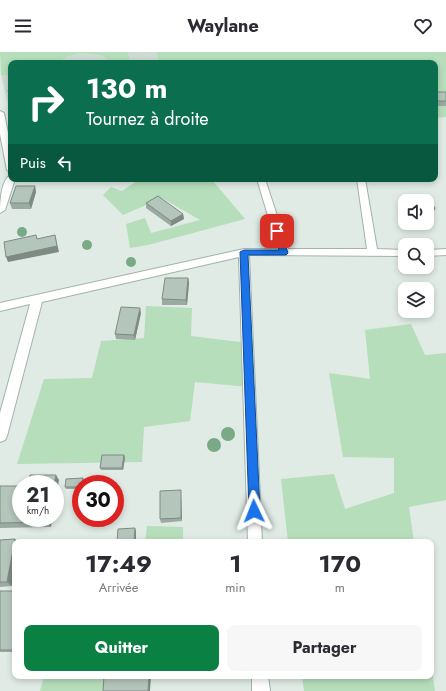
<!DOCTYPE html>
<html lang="fr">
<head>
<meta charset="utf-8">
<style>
	:root { --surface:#fff; --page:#f7f7f7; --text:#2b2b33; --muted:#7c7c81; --accent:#0b8043 }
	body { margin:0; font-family:Jost,sans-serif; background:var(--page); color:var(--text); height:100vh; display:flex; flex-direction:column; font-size:15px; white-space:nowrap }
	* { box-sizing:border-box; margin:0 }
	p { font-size:13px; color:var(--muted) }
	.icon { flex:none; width:22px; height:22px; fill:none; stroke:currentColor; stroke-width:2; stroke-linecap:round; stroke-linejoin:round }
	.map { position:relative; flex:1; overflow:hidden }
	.panel { position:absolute; left:12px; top:487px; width:422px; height:140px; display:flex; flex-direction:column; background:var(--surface); border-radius:8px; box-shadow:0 2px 6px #0003 }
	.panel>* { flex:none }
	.banner { position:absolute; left:8px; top:8px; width:430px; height:122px; border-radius:8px; box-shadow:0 2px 6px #0003; background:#0b6e4f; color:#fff; overflow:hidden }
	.controls { position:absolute; left:398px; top:142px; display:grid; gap:8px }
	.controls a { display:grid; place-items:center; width:36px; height:36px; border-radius:8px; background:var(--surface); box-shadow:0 2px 6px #0003; font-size:20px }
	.speed { position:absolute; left:12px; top:423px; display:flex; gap:8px; font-size:20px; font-weight:700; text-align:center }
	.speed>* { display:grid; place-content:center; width:52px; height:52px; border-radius:50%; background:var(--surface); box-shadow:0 2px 6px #0003; line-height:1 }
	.speed small { font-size:10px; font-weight:400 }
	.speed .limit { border:6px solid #d22; background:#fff; color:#111 }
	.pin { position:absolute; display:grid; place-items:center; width:34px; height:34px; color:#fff; margin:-17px; border-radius:8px; box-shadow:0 2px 6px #0006 }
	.me { position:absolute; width:44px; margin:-22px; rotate:358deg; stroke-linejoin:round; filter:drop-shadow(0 0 3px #0008) }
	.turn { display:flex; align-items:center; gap:14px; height:84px; padding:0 12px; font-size:18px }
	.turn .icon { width:52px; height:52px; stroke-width:2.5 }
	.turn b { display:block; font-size:28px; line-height:34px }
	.then { display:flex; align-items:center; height:38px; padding:0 12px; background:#0003; gap:8px; font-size:15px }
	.eta { display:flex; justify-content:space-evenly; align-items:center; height:68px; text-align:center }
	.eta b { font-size:24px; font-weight:700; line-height:28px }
	.button { display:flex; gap:8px; margin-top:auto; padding:8px 12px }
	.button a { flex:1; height:46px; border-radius:8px; background:var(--accent); color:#fff; font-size:16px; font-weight:700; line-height:46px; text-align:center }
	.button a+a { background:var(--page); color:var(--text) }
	header { display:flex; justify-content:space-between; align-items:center; height:52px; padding:0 12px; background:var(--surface); font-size:18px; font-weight:700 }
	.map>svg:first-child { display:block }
	.built { fill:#cddbd2 }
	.green { fill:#b6deba }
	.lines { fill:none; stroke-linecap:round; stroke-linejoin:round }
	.minor-casing { stroke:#a2b3aa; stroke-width:2 }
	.minor { fill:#fff; fill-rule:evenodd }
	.tree { fill:#7aaa85 }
	.wall { fill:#9baaa2 }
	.shaded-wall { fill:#7e8b84 }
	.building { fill:#b4c6bc; stroke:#7e8b84 }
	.route { fill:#1a73e8; stroke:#114b97 }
</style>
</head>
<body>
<header><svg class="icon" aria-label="menu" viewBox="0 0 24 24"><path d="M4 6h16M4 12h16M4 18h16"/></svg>Waylane<svg class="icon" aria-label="heart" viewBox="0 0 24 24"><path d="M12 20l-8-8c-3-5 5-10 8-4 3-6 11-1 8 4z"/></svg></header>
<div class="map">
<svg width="446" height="639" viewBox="0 0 446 639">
	<rect width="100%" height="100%" fill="#dfebe4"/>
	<path class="built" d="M128,0H156L160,11H131Z
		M81,1L103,4L110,11H58L66,5Z
		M1,23H11V65Z"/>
	<path class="green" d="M0,0H128L131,11H110L103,4L81,1L66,5L58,11H11V23H1Z
		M156,0H446V65L435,66V11H213L211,8L194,11H160Z
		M140,127H202L213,129L245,167L148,193L130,196L126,172L145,166L151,181L200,168L162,146L123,163L103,143L111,135L122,139Z
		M146,254L192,256L191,284L248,291L249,335L195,330L190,369L144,375L142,410L17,412L44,327L92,326L101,289L144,286Z
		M411,272L425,303L446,301V448L409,455L414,490H288L281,427L334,422L345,457L394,441V406L343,405L329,321L370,327L365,278Z
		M147,474L183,475V490H145Z
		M431,612L435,639H304L302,624H431Z
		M44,624H115L114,639H40Z"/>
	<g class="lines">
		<g class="minor-casing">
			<path id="minor" d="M0,59L4,61L11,96V121L7,118L0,82Z
				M11,123V127H15L5,158L0,161C0,152 1,126 11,123Z
				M257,127H265L288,197H367L357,127H365L377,197L405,198V204L249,203L262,490H248L239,205L42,250L7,384L5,388L0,390V361L30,252L0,259V251L244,197H278Z
				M446,197V203L427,204V198Z
				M252,624H268L270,639H252Z"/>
		</g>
		<use href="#minor" class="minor"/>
	</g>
	<g class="tree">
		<circle cx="22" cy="180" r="5"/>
		<circle cx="87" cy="193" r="5"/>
		<circle cx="131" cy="210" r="5"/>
		<circle cx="228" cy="382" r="7"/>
		<circle cx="214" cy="393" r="7"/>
	</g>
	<path class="wall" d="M435,40H446V54H435Z
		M35,134L36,140L31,157H12L10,151Z
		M421,146H430L435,157L434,160H427V149H420Z
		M146,151L183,162L184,167L171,174L146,156Z
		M188,226L189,231L187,253H162V247Z
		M141,261L135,288L116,287L115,282Z
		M124,403L125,406L123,418H101L100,416Z
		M83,426L84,428L81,432V437H66L65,435Z
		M0,434L52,466L51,475L0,476Z
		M181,442L182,469L161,471L160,467Z
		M15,487L17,490H15V516L12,534L0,535V488Z
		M0,539H15V600H0Z"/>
	<path class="shaded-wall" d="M35,134L36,140L31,157L29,151Z
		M183,162L184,167L171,174V169Z
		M55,183L59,200L8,210L6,205Z
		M188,226L189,231L187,253L186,248Z
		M140,256L141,261L135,288L134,283Z
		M124,403L125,406L123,418L122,416Z
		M56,423L59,428L55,450V432H54Z
		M181,438V442L182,469L181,466Z
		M47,466H52L51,475L47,470Z
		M135,476L136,479V490H134Z
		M15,487L17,490H15V516L12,534L7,530Z
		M149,624H151L150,639H148Z"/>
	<path class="building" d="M11,37V52L8,38Z
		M435,40H446V49H435Z
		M16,134H35L29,151H10Z
		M158,144L183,162L171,169L146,151Z
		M409,146H417V149H410Z
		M421,146H430L435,157H427V149H422Z
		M36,183L37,187L55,183L57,194L6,205L4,190Z
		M165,226H188L186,248L162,247Z
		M121,255L140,256L134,283L115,282Z
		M102,403H124L122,416H100Z
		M30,423H56L54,432H28Z
		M83,426L82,432H81V435H65L66,427Z
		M0,434H21V466H47V470L0,471Z
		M181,438V466L160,467V439Z
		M135,476L134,490H117L118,477Z
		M15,487L7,530H0V488Z
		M0,539H15V598H0Z
		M104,624H149L148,639H103Z"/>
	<path class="route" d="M277,176L281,179L288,201L286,203H248L260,459L258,463L254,464L250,463L249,459L240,200L244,198H279L273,179Z"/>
</svg>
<div class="controls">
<a><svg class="icon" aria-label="sound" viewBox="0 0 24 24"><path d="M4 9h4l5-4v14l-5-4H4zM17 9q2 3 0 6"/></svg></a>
<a><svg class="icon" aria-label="search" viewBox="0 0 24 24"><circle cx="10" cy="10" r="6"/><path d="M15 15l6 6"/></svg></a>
<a><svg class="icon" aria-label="layers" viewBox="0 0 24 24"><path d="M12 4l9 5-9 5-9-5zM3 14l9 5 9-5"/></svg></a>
</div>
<div class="speed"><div>21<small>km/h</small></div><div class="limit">30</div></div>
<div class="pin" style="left:277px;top:179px;background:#d93025"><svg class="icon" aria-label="arrive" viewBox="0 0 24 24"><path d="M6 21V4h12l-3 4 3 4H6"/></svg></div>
<svg class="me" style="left:254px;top:459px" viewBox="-20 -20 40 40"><path d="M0-17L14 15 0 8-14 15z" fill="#1a73e8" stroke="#fff" stroke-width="4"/></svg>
<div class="banner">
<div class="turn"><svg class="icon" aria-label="right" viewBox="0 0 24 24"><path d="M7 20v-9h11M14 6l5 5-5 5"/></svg><div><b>130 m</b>Tournez à droite</div></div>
<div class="then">Puis<svg class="icon" aria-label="left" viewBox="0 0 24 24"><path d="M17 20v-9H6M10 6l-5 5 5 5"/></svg></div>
</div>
<section class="panel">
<div class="eta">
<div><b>17:49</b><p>Arrivée</p></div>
<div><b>1</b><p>min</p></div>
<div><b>170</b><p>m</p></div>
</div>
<div class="button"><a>Quitter</a><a>Partager</a></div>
</section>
</div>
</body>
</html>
